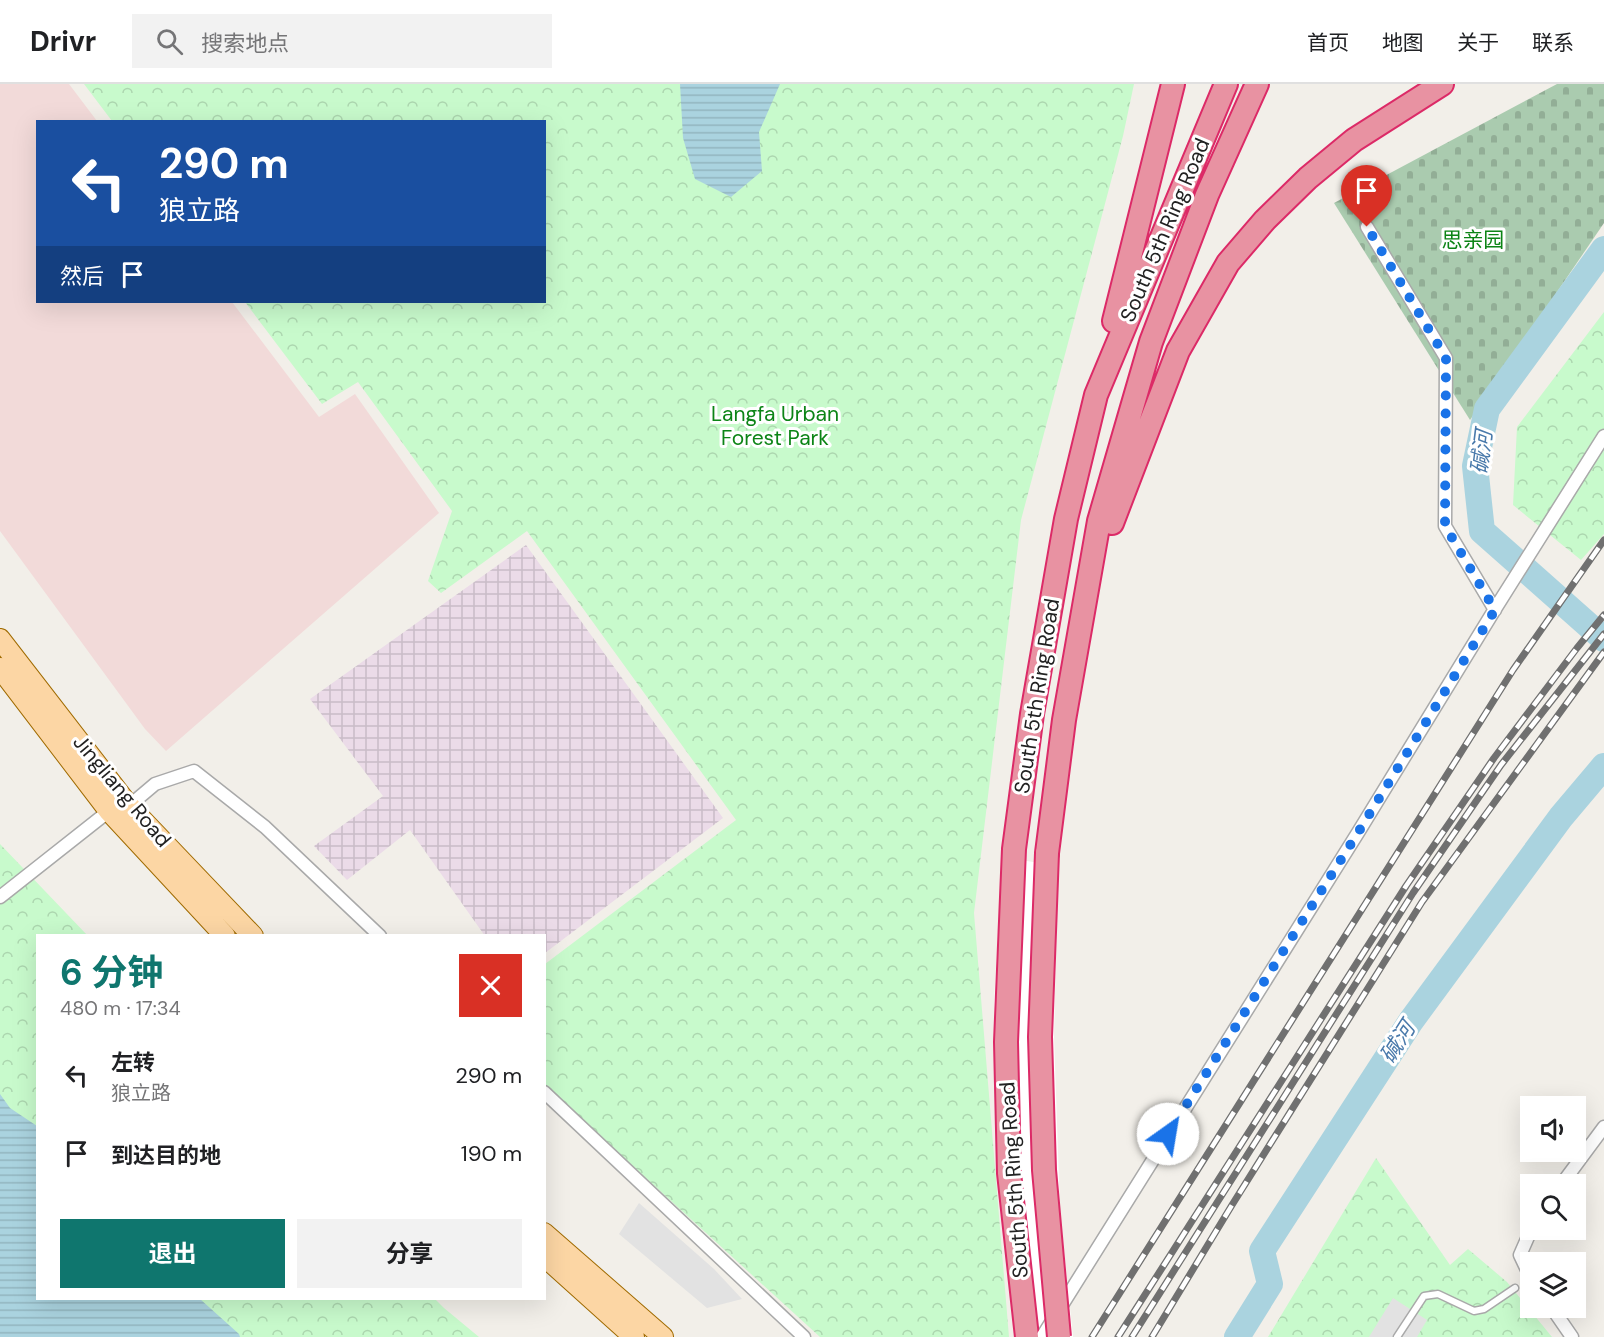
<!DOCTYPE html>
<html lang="zh">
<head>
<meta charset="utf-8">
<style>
	:root { --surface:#fff; --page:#f2f2f2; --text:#202124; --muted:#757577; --line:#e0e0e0; --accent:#0f766e }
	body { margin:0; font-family:"DM Sans","Noto Sans SC",sans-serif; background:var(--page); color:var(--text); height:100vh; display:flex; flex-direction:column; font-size:22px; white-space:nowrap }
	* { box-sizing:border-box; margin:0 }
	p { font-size:20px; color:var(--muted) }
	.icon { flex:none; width:33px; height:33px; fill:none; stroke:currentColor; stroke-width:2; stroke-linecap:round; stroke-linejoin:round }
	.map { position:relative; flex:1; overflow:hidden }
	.drawer { position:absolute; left:36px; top:850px; width:510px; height:366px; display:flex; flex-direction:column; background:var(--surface); border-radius:0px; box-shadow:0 6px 24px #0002 }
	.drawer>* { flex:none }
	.hud { position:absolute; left:36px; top:36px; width:510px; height:183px; border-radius:0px; box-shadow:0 6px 24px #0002; background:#1a4fa0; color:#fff; overflow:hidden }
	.fabs { position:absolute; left:1520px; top:1012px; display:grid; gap:12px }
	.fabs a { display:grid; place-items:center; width:66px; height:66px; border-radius:0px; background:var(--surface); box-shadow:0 6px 24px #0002; font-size:30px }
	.pin { position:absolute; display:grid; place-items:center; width:51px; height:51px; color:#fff; margin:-62px -26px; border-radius:50% 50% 50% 0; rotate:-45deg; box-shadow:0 0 6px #0007 }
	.pin .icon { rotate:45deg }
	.me { position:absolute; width:66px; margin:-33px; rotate:32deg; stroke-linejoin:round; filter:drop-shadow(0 0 4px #0008) }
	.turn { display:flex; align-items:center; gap:21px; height:126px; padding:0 24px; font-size:27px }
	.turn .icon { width:78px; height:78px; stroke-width:2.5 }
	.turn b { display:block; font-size:42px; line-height:51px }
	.then { display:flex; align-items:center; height:57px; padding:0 24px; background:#0003; gap:12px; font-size:22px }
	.round { display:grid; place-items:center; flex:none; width:63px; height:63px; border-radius:0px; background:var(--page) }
	.headline { display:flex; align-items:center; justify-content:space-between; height:102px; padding:0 24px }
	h1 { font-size:36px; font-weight:700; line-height:45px; color:var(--accent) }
	.button { display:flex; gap:12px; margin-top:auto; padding:12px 24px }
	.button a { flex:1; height:69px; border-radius:0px; background:var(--accent); color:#fff; font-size:24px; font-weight:700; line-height:69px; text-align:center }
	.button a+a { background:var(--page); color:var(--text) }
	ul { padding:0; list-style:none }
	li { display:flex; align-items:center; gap:18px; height:78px; padding:0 24px }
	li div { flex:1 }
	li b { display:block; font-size:22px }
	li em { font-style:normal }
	header { display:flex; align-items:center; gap:36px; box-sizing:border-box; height:84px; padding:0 30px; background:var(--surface); border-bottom:2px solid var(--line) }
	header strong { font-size:28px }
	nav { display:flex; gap:33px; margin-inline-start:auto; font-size:21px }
	.search { width:420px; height:54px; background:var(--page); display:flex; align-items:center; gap:15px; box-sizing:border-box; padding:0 21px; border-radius:0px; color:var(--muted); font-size:22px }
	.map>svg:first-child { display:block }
	.commercial { fill:#f2dad9 }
	.industrial { fill:url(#industrial-grid) }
	.cemetery { fill:url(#cemetery-stones) }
	.park { fill:url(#park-crowns) }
	.parking { fill:#e2e2e2 }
	.water { fill:url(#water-rules) }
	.pier { fill:#fff }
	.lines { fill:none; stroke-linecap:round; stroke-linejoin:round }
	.river { stroke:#aad3df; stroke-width:26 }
	.lane-casing { stroke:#a9a9a9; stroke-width:9 }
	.street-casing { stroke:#a9a9a9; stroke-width:15 }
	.primary-casing { stroke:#a06b00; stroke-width:22 }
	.highway-casing { stroke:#dc2a67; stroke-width:26 }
	.lane { stroke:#fff; stroke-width:6 }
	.street { stroke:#fff; stroke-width:12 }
	.primary { stroke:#fcd6a4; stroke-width:20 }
	.highway { stroke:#e892a2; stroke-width:22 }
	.rail-casing { stroke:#707070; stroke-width:7 }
	.rail { stroke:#fff; stroke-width:4.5; stroke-dasharray:14; stroke-linecap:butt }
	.highway-bridge-casing { stroke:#dc2a67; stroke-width:26; stroke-linecap:butt }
	.highway-bridge { stroke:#e892a2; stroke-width:22 }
	.route { stroke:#1a73e8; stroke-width:10; stroke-dasharray:0 18 }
	.labels { text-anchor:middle; stroke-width:6; stroke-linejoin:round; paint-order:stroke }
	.street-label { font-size:21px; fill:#222; stroke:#fff }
	.park-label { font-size:21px; fill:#0c8416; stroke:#fff }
	.water-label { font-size:22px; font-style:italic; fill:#4a7aab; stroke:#fff }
</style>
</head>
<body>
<header>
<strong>Drivr</strong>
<div class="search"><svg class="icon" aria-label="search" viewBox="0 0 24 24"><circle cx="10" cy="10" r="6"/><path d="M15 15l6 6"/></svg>搜索地点</div>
<nav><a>首页</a><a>地图</a><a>关于</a><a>联系</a></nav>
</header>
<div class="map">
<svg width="1604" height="1253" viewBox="0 0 1604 1253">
	<defs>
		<pattern id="industrial-grid" width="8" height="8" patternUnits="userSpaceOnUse" patternTransform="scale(1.5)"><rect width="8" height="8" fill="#ebdbe8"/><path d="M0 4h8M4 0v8" fill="none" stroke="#c9bcc7"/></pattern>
		<pattern id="cemetery-stones" width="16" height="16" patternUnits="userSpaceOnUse" patternTransform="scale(1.5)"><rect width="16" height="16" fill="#aacbaf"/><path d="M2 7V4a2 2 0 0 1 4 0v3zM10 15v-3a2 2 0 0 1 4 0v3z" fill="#92ae96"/></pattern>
		<pattern id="park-crowns" width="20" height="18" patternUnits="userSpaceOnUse" patternTransform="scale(1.5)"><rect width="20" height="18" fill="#c8facc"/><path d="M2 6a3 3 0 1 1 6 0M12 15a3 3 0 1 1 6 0" fill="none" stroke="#acd6af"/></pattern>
		<pattern id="water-rules" width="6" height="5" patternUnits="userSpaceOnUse" patternTransform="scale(1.5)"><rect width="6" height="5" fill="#aad3df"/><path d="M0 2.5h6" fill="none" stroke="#92b5bf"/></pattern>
	</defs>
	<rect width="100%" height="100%" fill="#f2efe9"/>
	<path class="commercial" d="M0,0H69L97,37L38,38V218H232L319,333L355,310L439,429L166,667L145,645L0,447Z"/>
	<path class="industrial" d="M526,461L723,734L545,869L544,852H485L410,746L347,796L314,762L383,712L310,615Z"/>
	<path class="cemetery" d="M1557,0H1604V139L1470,336L1334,119Z"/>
	<path class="park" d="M84,0H1134L1123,52L1021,436L974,829L1009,1253H820L545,1002V880L736,736L527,447L441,509L428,497L452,427L358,298L322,320L245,218H544V38L112,37Z
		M1604,228V450L1581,476L1513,421L1517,343Z
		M0,760L88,852H38V1215H435L444,1224L479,1253H0Z
		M1376,1074L1450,1181L1468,1165L1507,1198L1552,1253H1268Z"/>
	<path class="parking" d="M639,1119L714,1185L742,1215L707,1224L619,1150Z
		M1393,1214L1427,1236L1417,1253H1369Z"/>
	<path class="water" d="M680,0H780L759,48L762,87L731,113L695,95L683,54Z
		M0,1010L10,1024L37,1042L38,1215H200L239,1250L240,1253H0Z"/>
	<path class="pier" d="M1002,773L1058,782L1054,952L1060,1126L1073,1253H1014L997,1044L994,918Z"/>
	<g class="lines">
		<path class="river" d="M1604,165L1487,325L1475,382L1482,447L1604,555
			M1237,1253L1270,1200L1262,1167L1411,937L1561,733L1604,682"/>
		<g class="lane-casing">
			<path id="lane" d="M1397,1253L1424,1212L1438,1210L1474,1227L1484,1225L1515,1204"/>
		</g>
		<g class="street-casing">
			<path id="street" d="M1367,143L1446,274L1445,442L1495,526
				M0,813L109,727L129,722L155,700L194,687L265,743L380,852
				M544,1008L804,1253
				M1561,1101L1604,1043
				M1530,1192L1520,1171L1531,1146
				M1552,1224L1572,1253
				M1042,1253L1359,747L1495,525L1604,352"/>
		</g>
		<g class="primary-casing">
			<path id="primary" d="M0,555L129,722L253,852
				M0,584L109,727L225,852
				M544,1149L663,1253
				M544,1172L634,1253"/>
		</g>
		<g class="highway-casing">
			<path id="highway" d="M1114,237L1173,0
				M1112,439L1178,267L1228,179L1265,136L1308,94L1354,56L1442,0
				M1047,769L1064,636L1099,437L1151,258L1207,111L1257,0
				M1027,1253L1009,1089L1006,958L1014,765L1032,630L1066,435L1096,311L1226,0"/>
		</g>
		<use href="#lane" class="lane"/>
		<use href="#street" class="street"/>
		<use href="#primary" class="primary"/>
		<use href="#highway" class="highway"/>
		<g class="rail-casing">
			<path id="rail" d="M1092,1253L1513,586L1604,456
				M1118,1253L1406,802L1494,674L1577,564L1604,531
				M1132,1253L1413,809L1501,681L1604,550
				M1152,1253L1232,1121L1422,818L1604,568"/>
		</g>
		<use href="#rail" class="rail"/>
		<g class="highway-bridge-casing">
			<path id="highway-bridge" d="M1047,769L1040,953L1044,1086L1059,1253"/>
		</g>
		<use href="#highway-bridge" class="highway-bridge"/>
	</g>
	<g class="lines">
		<path class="route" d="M1168,1050L1359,747L1495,526L1445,442L1446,274L1367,143"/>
	</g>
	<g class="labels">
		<g class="street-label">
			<text transform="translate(1165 146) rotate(-67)" y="7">South 5th Ring Road</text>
			<text transform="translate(1037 612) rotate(-81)" y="7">South 5th Ring Road</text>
			<text transform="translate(122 707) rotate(50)" y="7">Jingliang Road</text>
			<text transform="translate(1014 1096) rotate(-94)" y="7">South 5th Ring Road</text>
		</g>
		<g class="park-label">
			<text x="1473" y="163">思亲园</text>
			<text x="775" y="337">Langfa Urban<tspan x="775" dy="24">Forest Park</tspan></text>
		</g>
		<g class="water-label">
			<text transform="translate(1481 368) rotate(-83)" y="8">碱河</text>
			<text transform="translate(1397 958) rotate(-57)" y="8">碱河</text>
		</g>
	</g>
</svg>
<div class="fabs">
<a><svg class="icon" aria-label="sound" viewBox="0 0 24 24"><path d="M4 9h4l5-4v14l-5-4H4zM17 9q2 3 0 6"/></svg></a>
<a><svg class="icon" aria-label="search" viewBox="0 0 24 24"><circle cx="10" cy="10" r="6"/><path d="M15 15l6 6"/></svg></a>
<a><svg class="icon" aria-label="layers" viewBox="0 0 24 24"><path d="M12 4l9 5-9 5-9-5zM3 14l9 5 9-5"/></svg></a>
</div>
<div class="pin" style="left:1367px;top:143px;background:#d93025"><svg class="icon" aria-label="arrive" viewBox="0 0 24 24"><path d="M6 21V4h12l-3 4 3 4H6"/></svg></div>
<svg class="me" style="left:1168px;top:1050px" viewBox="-20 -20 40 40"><circle r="19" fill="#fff"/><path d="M0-13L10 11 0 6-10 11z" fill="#1a73e8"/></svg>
<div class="hud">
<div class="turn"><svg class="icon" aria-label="left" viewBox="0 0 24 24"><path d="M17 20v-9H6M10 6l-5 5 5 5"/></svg><div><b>290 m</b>狼立路</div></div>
<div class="then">然后<svg class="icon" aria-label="arrive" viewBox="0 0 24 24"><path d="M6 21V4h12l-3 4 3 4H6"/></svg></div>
</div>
<section class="drawer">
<div class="headline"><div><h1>6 分钟</h1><p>480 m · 17:34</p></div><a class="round" style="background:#d93025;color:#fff"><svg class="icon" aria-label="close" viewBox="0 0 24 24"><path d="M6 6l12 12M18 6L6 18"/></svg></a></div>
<ul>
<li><svg class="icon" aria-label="left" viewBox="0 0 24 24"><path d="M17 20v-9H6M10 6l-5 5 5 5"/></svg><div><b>左转</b><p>狼立路</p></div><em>290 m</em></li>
<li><svg class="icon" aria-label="arrive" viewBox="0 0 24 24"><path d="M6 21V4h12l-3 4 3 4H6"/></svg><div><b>到达目的地</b></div><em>190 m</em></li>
</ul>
<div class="button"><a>退出</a><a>分享</a></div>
</section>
</div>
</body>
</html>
